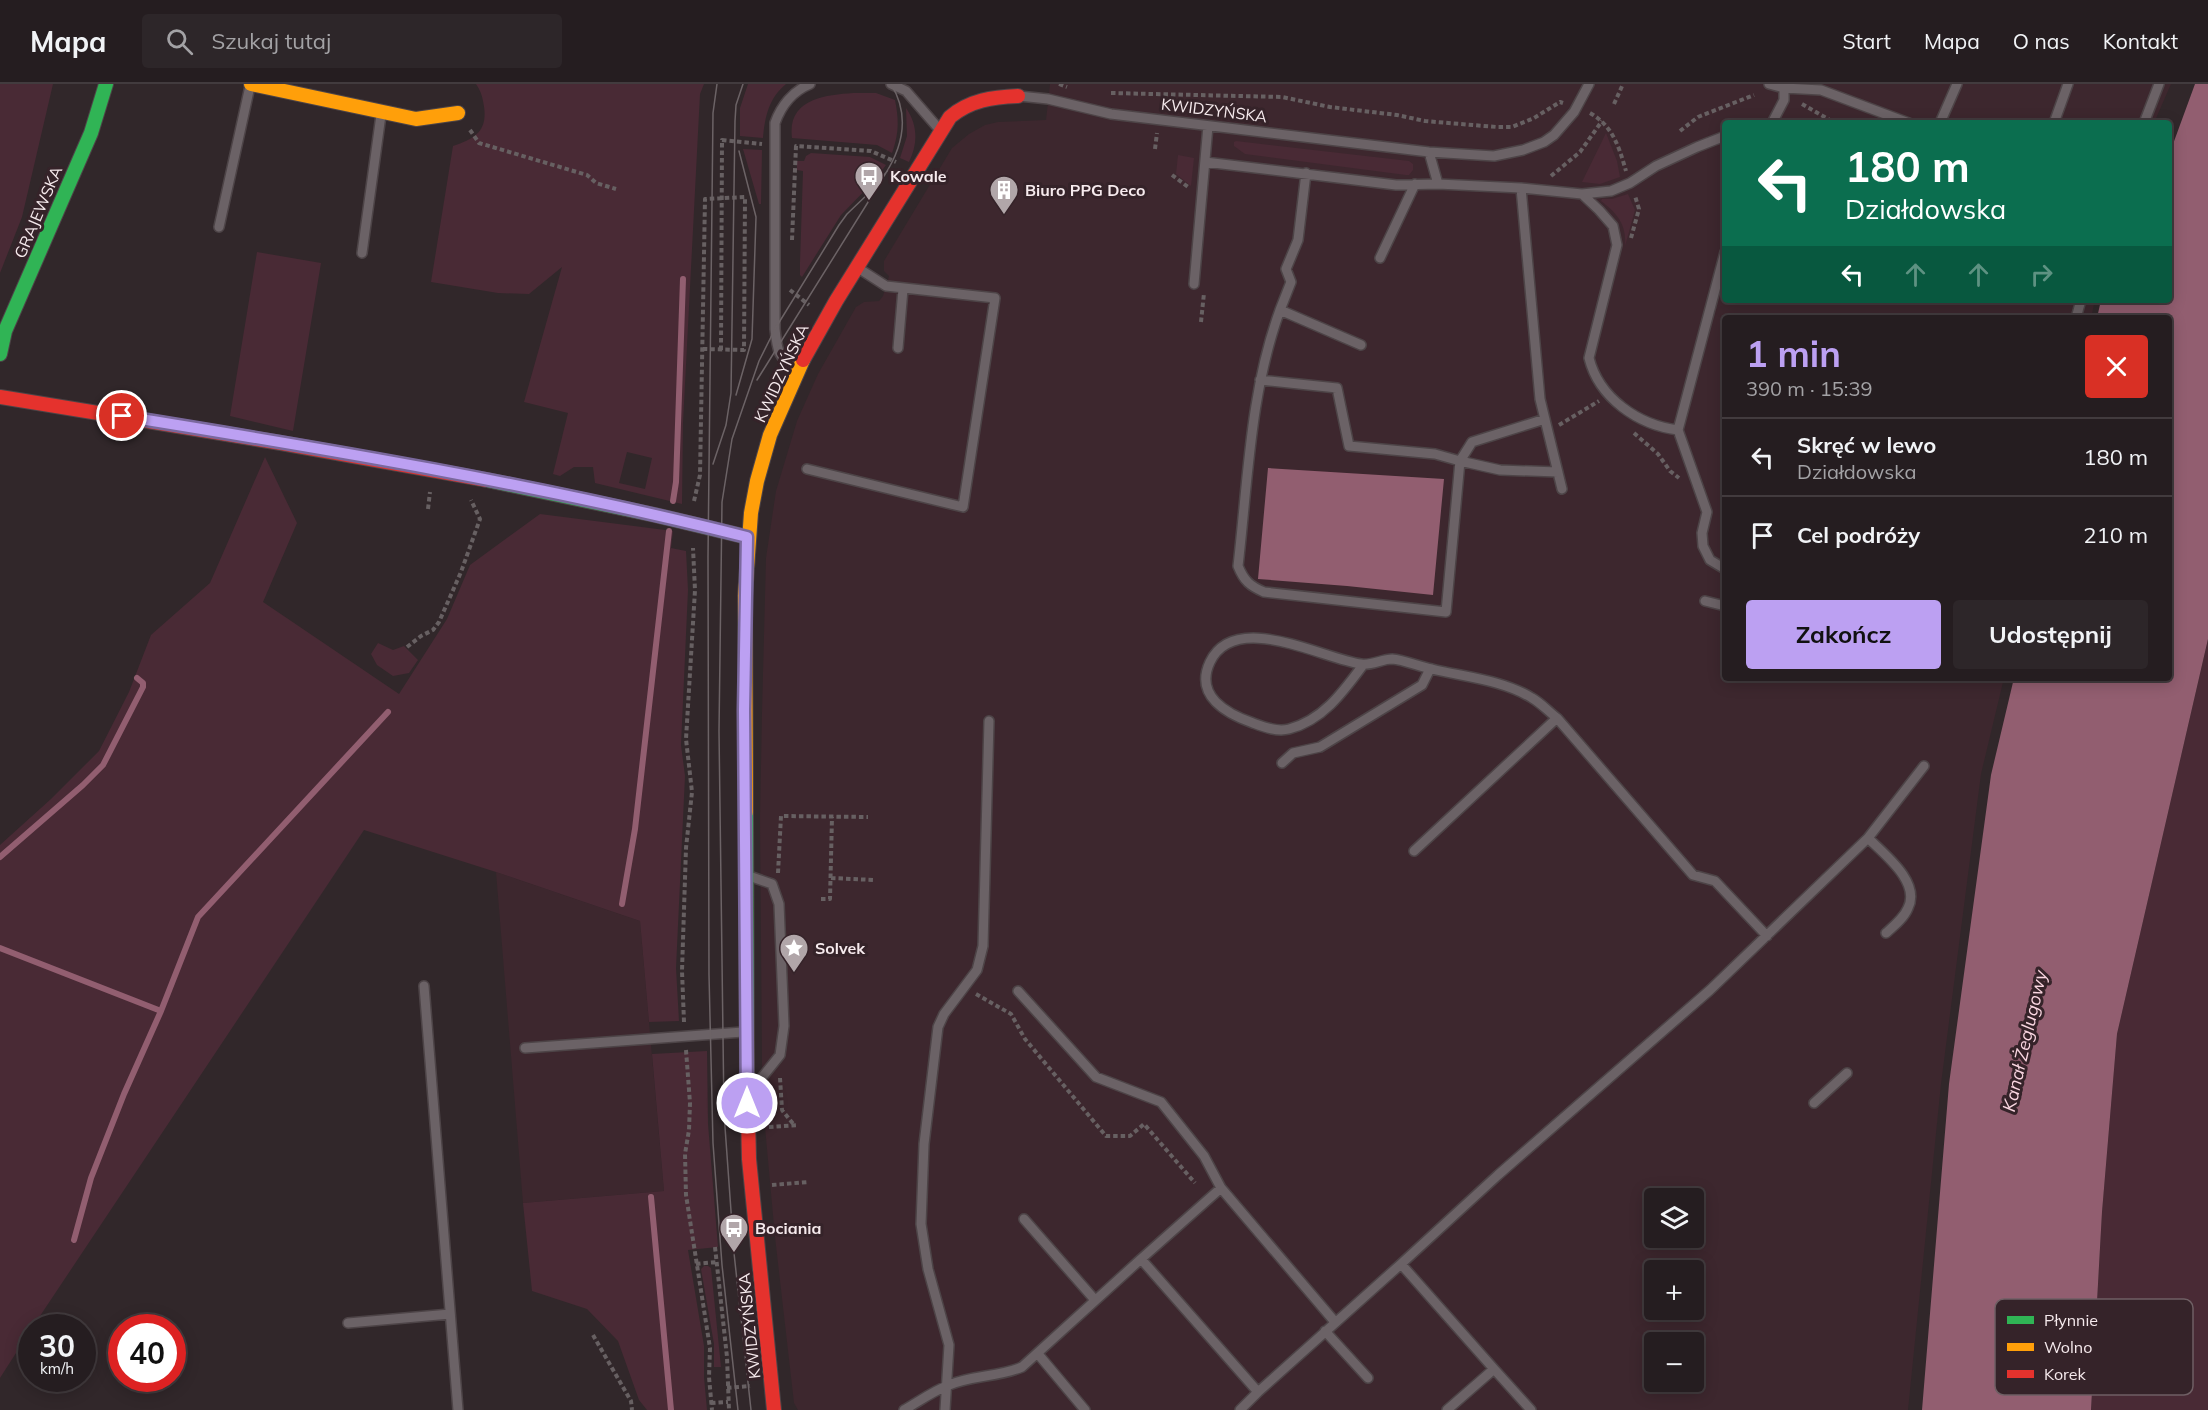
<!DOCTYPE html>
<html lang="pl">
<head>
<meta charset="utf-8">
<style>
	:root { --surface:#251d20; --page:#2d2629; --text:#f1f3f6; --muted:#a3a2a5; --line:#423b3e; --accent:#bca0f2 }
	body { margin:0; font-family:Mulish,sans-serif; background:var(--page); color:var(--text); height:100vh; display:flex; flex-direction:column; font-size:22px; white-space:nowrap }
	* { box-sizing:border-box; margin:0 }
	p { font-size:20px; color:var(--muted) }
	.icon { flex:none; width:33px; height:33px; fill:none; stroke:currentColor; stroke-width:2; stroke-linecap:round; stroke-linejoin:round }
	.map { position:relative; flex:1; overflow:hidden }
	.panel { position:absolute; left:1722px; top:231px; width:450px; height:366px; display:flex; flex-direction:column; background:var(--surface); border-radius:6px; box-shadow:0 3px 15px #0003,0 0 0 2px var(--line) }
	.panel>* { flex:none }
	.hud { position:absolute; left:1722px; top:36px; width:450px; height:183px; border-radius:6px; box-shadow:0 3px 15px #0003,0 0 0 2px var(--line); background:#0b6e4f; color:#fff; overflow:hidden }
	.buttons { position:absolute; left:1644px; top:1104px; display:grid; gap:12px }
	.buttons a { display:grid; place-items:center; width:60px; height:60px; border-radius:6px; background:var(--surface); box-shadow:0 3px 15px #0003,0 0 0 2px var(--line); font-size:30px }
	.speed { position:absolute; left:18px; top:1230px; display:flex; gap:12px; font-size:30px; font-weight:700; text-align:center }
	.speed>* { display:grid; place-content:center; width:78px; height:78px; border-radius:50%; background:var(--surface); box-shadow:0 3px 15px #0003,0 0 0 2px var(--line); line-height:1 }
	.speed small { font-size:15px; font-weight:400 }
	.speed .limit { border:9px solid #d22; background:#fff; color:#111 }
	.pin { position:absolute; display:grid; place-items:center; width:51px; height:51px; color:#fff; margin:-26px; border:3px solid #fff; border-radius:50%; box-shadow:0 2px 6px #0007 }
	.me { position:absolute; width:66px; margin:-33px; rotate:0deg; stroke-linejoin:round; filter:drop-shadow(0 0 4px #0008) }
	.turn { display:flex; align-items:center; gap:21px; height:126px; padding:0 24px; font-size:27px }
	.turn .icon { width:78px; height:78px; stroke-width:2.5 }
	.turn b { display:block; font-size:42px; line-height:51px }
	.lanes { display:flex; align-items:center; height:57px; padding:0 24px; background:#0003; justify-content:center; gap:30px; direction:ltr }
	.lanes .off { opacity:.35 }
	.round { display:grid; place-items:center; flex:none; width:63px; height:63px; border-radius:6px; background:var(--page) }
	.head { display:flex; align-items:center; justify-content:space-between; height:102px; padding:0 24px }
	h1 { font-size:36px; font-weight:700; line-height:45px; color:var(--accent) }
	.cta { display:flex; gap:12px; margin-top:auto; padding:12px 24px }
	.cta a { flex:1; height:69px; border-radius:6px; background:var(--accent); color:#111; font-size:24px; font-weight:700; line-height:69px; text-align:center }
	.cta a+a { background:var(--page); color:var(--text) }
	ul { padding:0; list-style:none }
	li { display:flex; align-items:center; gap:18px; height:78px; padding:0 24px; border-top:2px solid var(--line) }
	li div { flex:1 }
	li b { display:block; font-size:22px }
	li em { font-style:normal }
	header { display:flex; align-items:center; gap:36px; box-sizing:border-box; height:84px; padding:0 30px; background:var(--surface); border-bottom:2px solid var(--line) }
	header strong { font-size:28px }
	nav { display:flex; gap:33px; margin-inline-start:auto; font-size:21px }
	.search { width:420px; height:54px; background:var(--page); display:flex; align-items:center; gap:15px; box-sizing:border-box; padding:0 21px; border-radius:6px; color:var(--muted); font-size:22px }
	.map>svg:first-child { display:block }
	.built { fill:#3d272e; fill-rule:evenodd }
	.green { fill:#492a35; fill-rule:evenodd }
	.water { fill:#925e70 }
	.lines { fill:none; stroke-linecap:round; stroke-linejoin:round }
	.stream { stroke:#925e70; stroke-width:6 }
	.lane-casing { stroke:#4d4447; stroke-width:12 }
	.fast-casing { stroke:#4d4447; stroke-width:16 }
	.slow-casing { stroke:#4d4447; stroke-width:16 }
	.jam-casing { stroke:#4d4447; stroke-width:16 }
	.path { stroke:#676062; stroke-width:4; stroke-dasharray:4.5 3; stroke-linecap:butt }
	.lane { stroke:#6b6266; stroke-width:9 }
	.fast { stroke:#30b455; stroke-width:14 }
	.slow { stroke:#ff9f0a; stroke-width:14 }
	.jam { stroke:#e5322d; stroke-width:14 }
	.tram { stroke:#6c6366; stroke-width:1.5 }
	.route-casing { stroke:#7a689d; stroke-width:15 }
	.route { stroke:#bca0f2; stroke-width:10 }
	.labels { text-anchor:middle; stroke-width:6; stroke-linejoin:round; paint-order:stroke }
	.street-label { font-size:16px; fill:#f6eaed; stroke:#352329 }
	.poi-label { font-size:16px; font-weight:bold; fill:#f6eaed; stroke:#352329; text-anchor:start }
	.water-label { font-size:18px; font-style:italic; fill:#fbd7e2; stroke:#352329 }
	.key { fill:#352329; stroke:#6f5f64; stroke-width:1.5 }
	.key-label { font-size:16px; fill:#f6eaed }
</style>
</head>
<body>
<header>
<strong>Mapa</strong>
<div class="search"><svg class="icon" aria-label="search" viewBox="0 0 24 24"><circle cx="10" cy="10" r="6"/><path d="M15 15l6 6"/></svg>Szukaj tutaj</div>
<nav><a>Start</a><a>Mapa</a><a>O nas</a><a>Kontakt</a></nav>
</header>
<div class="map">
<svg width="2208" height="1326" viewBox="0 0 2208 1326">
	<rect width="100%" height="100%" fill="#31272a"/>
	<path class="built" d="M1050,0H2171L2154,39H1725V216H2095L2091,234H1725V594H2004L1981,690L1941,1000L1908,1326H798L794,1319L775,1153L764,1032L762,979L760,735L762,628L766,474L776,407L797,337L818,290L856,223L864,218L879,217L883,212L889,192L884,187V177L952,64L969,50L985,41L998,38L1046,36ZM1654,1114H1694V1154H1654ZM1654,1186H1694V1226H1654ZM1654,1258H1694V1298H1654Z
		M496,788L640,837L664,1107L523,1119Z"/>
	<path class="green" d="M0,0H53L22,133L0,189Z
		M476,0H704L700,10L683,339L682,420L595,399L593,383H574L560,392L553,390L568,329L524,318L562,183L529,210L498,209L431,198L453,62C478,54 489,45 483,17C482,11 480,6 476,0ZM627,368L652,374L645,405L619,399Z
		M748,0H786C769,14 765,32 763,54L740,52V24Z
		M853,9H876L895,16C899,36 899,50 892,69L877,61L792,54C787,15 825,11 853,9Z
		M906,24C918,41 918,60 909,78L900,74L907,52Z
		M1606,49L1617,77L1620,93L1600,100L1582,98Z
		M1236,57L1409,77L1413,80V86L1409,91H1406L1245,70L1234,62V58Z
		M743,65L762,66L761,120H759Z
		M811,69L870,73L886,81L874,97L841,131L802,193L800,191V179L803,87L797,86V77H804L806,72Z
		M1178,71L1194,74L1191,102L1176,90Z
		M1628,110L1635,126L1625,162C1627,141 1617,129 1601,117L1602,115H1612Z
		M257,168L321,179L293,347L230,332Z
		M265,373L297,439L263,518L399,610L447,535L470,481L540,430L673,447L671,464L686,467L688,506L681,661L685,692L676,884L679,937L649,938L640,837L496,788L364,746L32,1244L0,1294V761L51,715L99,667L129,608L151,551L210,499Z
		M2208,555V1326H2091L2102,1128L2117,950Z
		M378,559L393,566L404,562L418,576L409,589L393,592L377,581L371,570Z
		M707,967L708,1040L718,1163L688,1166L704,1262V1293L707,1326H647L639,1316L618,1257L587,1225L532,1207L523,1119L664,1107L652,970Z
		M704,1182H708L711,1184L721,1283H714V1260L701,1185Z"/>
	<path class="water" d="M2195,0H2208V555L2117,950L2102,1128L2091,1326H1922L1949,1000L1991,691L2014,594H2169V234H2097L2101,216H2169V71Z
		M1268,384L1444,395L1433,511L1347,502L1258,495Z"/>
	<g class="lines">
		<path class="stream" d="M673,417L676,398L683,195
			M0,773L83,701L103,681L143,603V599L137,594
			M622,820L635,745L669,447
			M0,864L161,927
			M651,1113L671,1326
			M74,1156L91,1094L124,1010L161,927L198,833L388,628"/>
		<g class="lane-casing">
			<path id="lane" d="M891,0L906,7L939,45
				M1769,0L1784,4L1821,6L1909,39
				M1019,12L1048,15L1111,30L1429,68L1494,72L1523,66L1544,58L1554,51L1574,28L1589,0
				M1772,39L1784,16V4
				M1940,39L1957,0
				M2054,39L2068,0
				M2144,39L2159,0
				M1429,68L1438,100L1521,104L1582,110L1611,107L1630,99L1656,82L1697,63L1725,52
				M1205,78L1396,101L1438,100
				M1306,89L1298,156L1286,185L1291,198L1280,226L1361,261
				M1521,104L1540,315L1562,405
				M1582,110L1599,126L1613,142L1617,161L1589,274C1599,314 1638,341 1678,346
				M219,143L250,2
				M1725,168L1678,346L1707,428L1702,449L1703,462L1710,476L1725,485
				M362,169L381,31
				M1380,174L1415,100
				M1194,200L1208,42
				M2076,234L2081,216
				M898,264L903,205
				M797,286C778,274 777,266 775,245V39C781,22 793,7 810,0
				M1260,296L1337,304L1349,362L1435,370L1460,377L1446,528L1264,508C1250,502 1244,497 1238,482C1248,396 1250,308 1280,226
				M1545,335L1472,358L1460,377L1500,386L1558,388
				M807,385L963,423L995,214L886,202L858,184
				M1705,517L1725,522
				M1363,581C1343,608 1323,636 1289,645C1277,648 1264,643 1253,639C1227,630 1194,612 1210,578C1235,526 1321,574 1361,580C1371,582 1382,575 1392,575C1405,576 1420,583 1432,585C1465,593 1503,596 1532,614C1541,619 1549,628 1557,634L1693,791L1715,797L1767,852
				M1282,679L1293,669L1320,663L1422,601L1430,585
				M1414,767L1557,634
				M749,792L772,800L779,820L784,942L780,971L760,996L749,999
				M1886,849C1894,842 1904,834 1908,824C1921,798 1884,770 1868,754L1924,682
				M424,902L458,1326
				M1018,907L1096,993L1161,1018L1204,1072L1221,1104L1335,1238
				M525,964L743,948
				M1814,1019L1847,989
				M1024,1135L1095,1216
				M1141,1175L1221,1104
				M1401,1180L1498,1091L1710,906L1868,754
				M348,1239L450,1230
				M1325,1247L1368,1294
				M1038,1270L1085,1326
				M1258,1308L1401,1180L1494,1285
				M904,1326C918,1318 933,1307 949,1301C973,1291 999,1293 1022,1283L1141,1175L1258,1308L1240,1326
				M945,1326L949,1261L928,1185L921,1140L924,1060L938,943L944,930L977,886L983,862L989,637
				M1447,1326L1494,1285L1531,1326"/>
		</g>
		<g class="fast-casing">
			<path id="fast" d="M0,270L5,247L91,49L106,0
				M487,396L655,431L747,453
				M746,728L747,991"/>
		</g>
		<g class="slow-casing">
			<path id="slow" d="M251,0L416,35L458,29
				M746,728L745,512L751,429L757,397L770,351L803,276"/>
		</g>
		<g class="jam-casing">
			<path id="jam" d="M803,276L836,217L950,33C970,16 993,13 1018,12
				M0,313L281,359L487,396
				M747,991L749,1075L774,1326"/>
		</g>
		<path class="path" d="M1059,0L1067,3
			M1111,9L1282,13L1330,23L1397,31L1425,37L1497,43H1512L1534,34L1560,18L1563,19
			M1614,20L1623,0
			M1802,20L1835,39
			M1590,29C1613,42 1619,63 1626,87
			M470,46L479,59L587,91L596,99L616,105
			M1680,47L1698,33L1754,11
			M1155,65L1157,49
			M1172,91L1188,103
			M1551,92L1580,68L1602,37
			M1631,154L1639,125L1635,112
			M792,156L796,62L871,67L896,78
			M790,206L809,221
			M1201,238L1204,209
			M721,266L722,56L762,60
			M1559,341L1599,317
			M1634,349L1658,370L1670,387L1679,394
			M694,417L700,391L705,115L745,113L744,266L703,265
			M428,425L430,408
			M407,563L421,552L433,546L439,538L461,488L480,435L471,416
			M778,789L781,732L868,733
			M831,794L874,796
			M821,815H830L832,733
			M976,910L1011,930L1025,955L1106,1052H1130L1144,1040L1195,1099
			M684,938L682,887L686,764L692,708L686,655L695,506L693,464
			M686,966L690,1019L689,1046L685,1070L686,1111L710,1264L709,1293L712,1326
			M780,994L782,1026L794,1041
			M769,1043L798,1041
			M772,1101L808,1098
			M715,1163L727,1273L729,1326
			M696,1180L717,1178
			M593,1251L631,1317L632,1326
			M727,1304L750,1302
			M711,1319L728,1318"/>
		<use href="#lane" class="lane"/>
		<use href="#fast" class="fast"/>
		<use href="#slow" class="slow"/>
		<use href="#jam" class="jam"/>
		<path class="tram" d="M717,0L713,29L708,473L709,891L713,1059L722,1181L738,1326
			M884,92C903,63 910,31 891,0
			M757,296L870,115
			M736,311L752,255L756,133L739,67
			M713,380L726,341L731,309L735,37L736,21L743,0
			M751,1326L734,1169L724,1029L719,647L722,418L732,355L759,277L775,245L839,141L847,130L870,108L889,85"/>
	</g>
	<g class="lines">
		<g class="route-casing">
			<path id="route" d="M122,332C332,366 541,401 747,453L744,626L747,1019"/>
		</g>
		<use href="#route" class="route"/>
	</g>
	<defs>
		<g id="bus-pin" transform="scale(1.5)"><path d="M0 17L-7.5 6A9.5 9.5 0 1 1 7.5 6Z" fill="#b1a6a9" stroke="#352329"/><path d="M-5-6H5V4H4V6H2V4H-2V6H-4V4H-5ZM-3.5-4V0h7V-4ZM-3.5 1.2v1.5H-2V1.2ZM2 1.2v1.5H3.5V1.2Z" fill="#fff"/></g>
		<g id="building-pin" transform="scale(1.5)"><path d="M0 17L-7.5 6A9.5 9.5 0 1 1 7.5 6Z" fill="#b1a6a9" stroke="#352329"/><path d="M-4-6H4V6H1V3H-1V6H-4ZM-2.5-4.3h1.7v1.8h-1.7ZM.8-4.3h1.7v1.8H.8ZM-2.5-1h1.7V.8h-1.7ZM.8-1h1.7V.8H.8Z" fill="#fff"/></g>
		<g id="sight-pin" transform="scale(1.5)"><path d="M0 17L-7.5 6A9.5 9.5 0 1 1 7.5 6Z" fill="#b1a6a9" stroke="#352329"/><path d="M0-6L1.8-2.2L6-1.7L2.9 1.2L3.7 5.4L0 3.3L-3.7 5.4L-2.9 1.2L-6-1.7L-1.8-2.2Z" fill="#fff"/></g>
	</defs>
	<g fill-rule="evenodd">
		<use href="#bus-pin" x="869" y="92"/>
		<use href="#building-pin" x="1004" y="106"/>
		<use href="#sight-pin" x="794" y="864"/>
		<use href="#bus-pin" x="734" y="1144"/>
	</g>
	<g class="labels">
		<g class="street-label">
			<text transform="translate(1214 26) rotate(7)" y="6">KWIDZYŃSKA</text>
			<text transform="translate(38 128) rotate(-67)" y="6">GRAJEWSKA</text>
			<text transform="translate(781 289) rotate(-65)" y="6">KWIDZYŃSKA</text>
			<text transform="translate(749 1242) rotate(-96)" y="6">KWIDZYŃSKA</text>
		</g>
		<g class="poi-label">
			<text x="890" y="98">Kowale</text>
			<text x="1025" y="112">Biuro PPG Deco</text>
			<text x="815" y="870">Solvek</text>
			<text x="755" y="1150">Bociania</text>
		</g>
		<g class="water-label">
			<text transform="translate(2025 957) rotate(-77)" y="6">Kanał Żeglugowy</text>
		</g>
	</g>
	<rect x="1995" y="1215" width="198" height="96" rx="9" class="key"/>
	<rect x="2007" y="1232" width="27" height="8" fill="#30b455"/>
	<rect x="2007" y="1259" width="27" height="8" fill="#ff9f0a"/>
	<rect x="2007" y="1286" width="27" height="8" fill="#e5322d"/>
	<g class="key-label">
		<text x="2044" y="1242">Płynnie</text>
		<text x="2044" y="1269">Wolno</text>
		<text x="2044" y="1296">Korek</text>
	</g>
</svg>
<div class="buttons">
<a><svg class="icon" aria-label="layers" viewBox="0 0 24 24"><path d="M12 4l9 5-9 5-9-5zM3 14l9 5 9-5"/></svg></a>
<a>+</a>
<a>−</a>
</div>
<div class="speed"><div>30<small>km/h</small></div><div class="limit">40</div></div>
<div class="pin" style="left:122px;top:332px;background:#d93025"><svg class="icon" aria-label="arrive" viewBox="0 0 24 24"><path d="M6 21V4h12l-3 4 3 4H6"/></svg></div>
<svg class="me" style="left:747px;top:1019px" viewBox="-20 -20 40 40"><circle r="17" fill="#bca0f2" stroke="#fff" stroke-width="3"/><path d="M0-11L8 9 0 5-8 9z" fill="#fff"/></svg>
<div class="hud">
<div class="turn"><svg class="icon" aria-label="left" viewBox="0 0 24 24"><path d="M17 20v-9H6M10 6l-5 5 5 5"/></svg><div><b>180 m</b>Działdowska</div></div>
<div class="lanes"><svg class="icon" aria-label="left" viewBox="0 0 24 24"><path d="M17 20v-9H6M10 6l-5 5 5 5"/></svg><svg class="icon off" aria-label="ahead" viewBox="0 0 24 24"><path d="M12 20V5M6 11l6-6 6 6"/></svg><svg class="icon off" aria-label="ahead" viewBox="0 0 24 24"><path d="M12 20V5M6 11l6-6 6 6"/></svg><svg class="icon off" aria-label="right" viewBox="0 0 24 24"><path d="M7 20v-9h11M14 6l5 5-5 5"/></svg></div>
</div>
<section class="panel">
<div class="head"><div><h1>1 min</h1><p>390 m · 15:39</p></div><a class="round" style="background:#d93025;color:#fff"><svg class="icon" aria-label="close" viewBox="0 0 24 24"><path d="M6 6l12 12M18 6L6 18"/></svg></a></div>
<ul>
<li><svg class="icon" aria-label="left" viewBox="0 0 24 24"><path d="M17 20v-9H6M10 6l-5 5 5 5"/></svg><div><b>Skręć w lewo</b><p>Działdowska</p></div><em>180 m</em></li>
<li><svg class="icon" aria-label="arrive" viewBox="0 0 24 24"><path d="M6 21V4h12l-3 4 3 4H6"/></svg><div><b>Cel podróży</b></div><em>210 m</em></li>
</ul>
<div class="cta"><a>Zakończ</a><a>Udostępnij</a></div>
</section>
</div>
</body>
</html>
